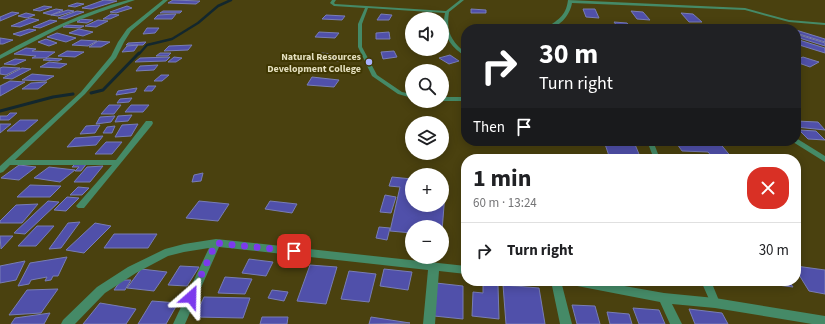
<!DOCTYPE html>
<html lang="en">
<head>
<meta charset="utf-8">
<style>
	:root { --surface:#fff; --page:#f2f2f2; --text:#202124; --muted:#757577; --line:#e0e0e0 }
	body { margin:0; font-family:"Source Sans 3",sans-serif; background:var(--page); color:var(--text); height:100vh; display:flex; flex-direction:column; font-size:15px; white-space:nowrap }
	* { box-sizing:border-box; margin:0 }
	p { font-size:13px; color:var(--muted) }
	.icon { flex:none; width:22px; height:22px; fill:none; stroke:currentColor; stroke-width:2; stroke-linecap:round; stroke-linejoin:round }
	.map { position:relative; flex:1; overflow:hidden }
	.sheet { position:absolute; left:461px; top:154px; width:340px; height:132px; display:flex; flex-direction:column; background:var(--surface); border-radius:16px; box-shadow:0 2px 10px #0003 }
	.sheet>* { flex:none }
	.top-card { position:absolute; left:461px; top:24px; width:340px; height:122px; border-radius:16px; box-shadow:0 2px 10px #0003; background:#202124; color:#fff; overflow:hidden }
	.buttons { position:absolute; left:405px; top:12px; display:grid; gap:8px }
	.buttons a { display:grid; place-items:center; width:44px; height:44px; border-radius:50%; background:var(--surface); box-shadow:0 2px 10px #0003; font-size:20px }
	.pin { position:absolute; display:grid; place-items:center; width:34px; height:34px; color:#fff; margin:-17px; border-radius:8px; box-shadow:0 2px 6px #0006 }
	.me { position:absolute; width:44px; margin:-22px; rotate:25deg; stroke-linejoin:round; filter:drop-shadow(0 0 3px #0008) }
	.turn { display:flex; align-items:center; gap:14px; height:84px; padding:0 12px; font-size:18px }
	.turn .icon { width:52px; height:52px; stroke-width:2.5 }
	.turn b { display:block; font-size:28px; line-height:34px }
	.then { display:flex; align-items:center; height:38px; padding:0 12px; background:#0003; gap:8px; font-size:15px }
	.round { display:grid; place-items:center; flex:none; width:42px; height:42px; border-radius:16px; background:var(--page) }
	.overview { display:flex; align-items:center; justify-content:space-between; height:68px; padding:0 12px }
	h1 { font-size:24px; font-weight:700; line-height:30px }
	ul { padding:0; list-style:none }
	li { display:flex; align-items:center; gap:12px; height:56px; padding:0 12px; border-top:1px solid var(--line) }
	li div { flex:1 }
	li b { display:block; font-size:15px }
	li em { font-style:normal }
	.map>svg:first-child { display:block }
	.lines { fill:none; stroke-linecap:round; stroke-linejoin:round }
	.stream-far1 { stroke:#13272d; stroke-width:2.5 }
	.stream { stroke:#13272d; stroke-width:3 }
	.building { fill:#5050aa; stroke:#787db5 }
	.lane { fill:#458a67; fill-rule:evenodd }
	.street { fill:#458a67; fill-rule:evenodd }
	.route { stroke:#7c3aed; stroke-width:7; stroke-dasharray:0 12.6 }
	.poi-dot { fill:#a9b0fc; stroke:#3f3702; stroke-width:1.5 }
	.labels { text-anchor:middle; stroke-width:4; stroke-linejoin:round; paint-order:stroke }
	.far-poi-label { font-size:10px; font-weight:bold; fill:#e4dfbf; stroke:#3f3702; text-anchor:end }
</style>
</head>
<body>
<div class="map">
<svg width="825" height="324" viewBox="0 0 825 324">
	<rect width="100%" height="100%" fill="#4a410f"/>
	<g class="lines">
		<path class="stream-far1" d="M139,54L147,45L172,39L198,23L218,6L231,0"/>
		<path class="stream" d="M91,93L103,90L139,53
			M0,111L53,97L73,94"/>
	</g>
	<path class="building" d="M104,0L117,1L91,9L82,8Z
		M173,0L200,1L196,4L168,3Z
		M77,3L84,4L75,7L68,6Z
		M44,6L52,7L40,11L33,10Z
		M127,6L132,8L116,13L110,12Z
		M56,9L63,10L51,15L43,13Z
		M471,9L486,10V13H471Z
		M583,9H595L599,18L586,17Z
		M68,10L74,11L58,16L51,15Z
		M77,11L84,12L65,19L58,18Z
		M163,11H182L180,13H160Z
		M631,11L643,12L650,20L637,19Z
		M12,12L19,13L0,21V17Z
		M26,13L35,15L27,18L18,16Z
		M681,13L693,14L702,22H689Z
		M111,14L119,15L110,19H103Z
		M176,14L172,19H154L158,15Z
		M381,14L392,15L389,20H377Z
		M326,15L345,16L342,20L322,19Z
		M30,18L39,20L20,27L11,26Z
		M78,19L93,20L87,23L77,22L80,20H75Z
		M50,20L57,21L40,28L33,27Z
		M98,20L108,21L96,27L85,26Z
		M614,22L627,23L632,29H619Z
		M67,25L84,26L80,28L63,27Z
		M666,25H679L683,29H670Z
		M471,26L493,27L494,29H471Z
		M147,28H159L155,33L143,34Z
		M29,29L36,30L20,36L13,34Z
		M79,29L93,32L83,36L69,33Z
		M796,30L825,39V42L796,33Z
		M319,32L339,33L335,38L315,37Z
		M389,32L390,39H376V33Z
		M57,33L76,38L66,42L47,37Z
		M796,34L825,43V46L796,37Z
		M0,38L13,40L3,44H0Z
		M46,39L57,43L49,46L38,42Z
		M796,39L825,48V53L796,44Z
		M81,40L97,41L88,46L72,45Z
		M98,41L110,42L101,47H89Z
		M146,42L143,45H126L128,43Z
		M138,45L134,51L122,52L127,46Z
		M192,45L188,50L164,51L169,46Z
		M26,48L36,49L32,51L55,52L46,58H32L36,56L14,54Z
		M67,51L84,52L75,57L58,56Z
		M394,51L397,57L383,59L381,52Z
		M160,53H171L168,56H156Z
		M321,53L344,55L340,61L317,59Z
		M450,55L459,61L449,64L439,58Z
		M170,57L166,61L135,62L140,58Z
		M174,57L182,58L176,62H168Z
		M803,57L819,62L810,67L796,62V60Z
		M48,58L62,59L58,61L43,60Z
		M15,59L26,60L15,65L4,64Z
		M49,62L67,64L60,68L40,67Z
		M158,65L154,70L136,71L140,66Z
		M3,67L20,68L6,75L0,74V68Z
		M22,68L31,69L12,79L3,78Z
		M32,74L54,76L45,81L22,80Z
		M161,75H169L162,81H154Z
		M312,77L339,80L334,87L307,85Z
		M10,81L25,82L0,96V86Z
		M47,82L38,89H22L31,83Z
		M148,86H156L152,91H144Z
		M137,88L135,92L116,95L118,91Z
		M132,98L129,102L117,103L120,99Z
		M109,105H121L114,114H101Z
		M131,105H149L143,112H125Z
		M10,113H17L9,120H0V116H7Z
		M132,115L128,121L115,122L118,116Z
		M115,116L111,122L96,124L100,117Z
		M20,120H38L25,131H7Z
		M796,121L818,122L825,130L796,127Z
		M0,124H11L0,133Z
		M138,124L131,136L115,137L122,125Z
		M100,125L95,133L80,134L86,126Z
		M115,126L112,133H103L107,127Z
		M799,130L816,131L825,140L808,139Z
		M103,136L96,145L67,147L75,138Z
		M604,141L634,142L641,159H610Z
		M675,141H718L733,159H714L708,152L682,151Z
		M106,142H122L112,154H95Z
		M87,163L81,171H75L79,167H72L75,164Z
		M19,165L36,167L19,180L1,178Z
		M103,166L90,182H74L87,167Z
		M49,167L75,170L60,182L34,178Z
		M203,173L201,181L192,182L194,175Z
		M392,177L412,179V205H442V181H446L442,231V227H412V233L390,231L400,187L389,186Z
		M30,185L61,186L50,197H17Z
		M78,187L89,188L82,195H70Z
		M385,195L396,197L391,213L380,212Z
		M67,197L79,198L66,211L54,210Z
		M48,201L59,202L25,234L14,233Z
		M199,201L229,204L218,221L186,218Z
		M270,201L297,204L292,213L265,209Z
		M38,204L22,223H0V221L16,205Z
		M80,222L61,248L49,249L68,223Z
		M95,223L111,226L84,253L66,250Z
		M37,226H54L36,246H18Z
		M379,227L390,228L387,240L376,238Z
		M114,234H157L148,248H104Z
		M0,236H13L1,249Z
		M67,257L58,276H53L51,280L45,281L47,277L31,280L29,284L18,286L30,263Z
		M249,259L273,262L266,276L242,273Z
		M25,261L16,280L0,283V266Z
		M310,265L337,267L326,304L297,301Z
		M180,266L199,267L187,286L168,285Z
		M796,266L825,270V294L809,291L796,270Z
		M141,269L167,272L154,291L127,288Z
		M384,269L412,272L408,290L380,286Z
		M349,271L376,274L369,302L341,299Z
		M225,277L252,279L245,294L218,293Z
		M121,280H131L125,290H114Z
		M753,281H789L793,287L754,282Z
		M436,283L463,286V319L434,316Z
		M483,283L498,285L499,319L472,316L473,292L483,293Z
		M503,285L539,288L545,324H506Z
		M58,289L41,313L9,315L27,290Z
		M272,290L288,292L284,301L268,298Z
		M204,297L250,298L243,318L195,317Z
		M152,301L178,303L166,324H138Z
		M100,303L136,309L126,324H83Z
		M572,305L595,306L600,324H577Z
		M633,308L659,310L665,324H639Z
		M689,309L722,313L728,324H695Z
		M607,312L629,314L632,324H610Z
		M50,313L44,324H11L15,318Z
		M262,317H288L287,324H260Z
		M371,317L410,323L369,324Z"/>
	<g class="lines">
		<path class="lane" d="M332,0H336L334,3L335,4L446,11L460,0H464L449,12C446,32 451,41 466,53V56C449,48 441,31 445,13L368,8L362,24V47L377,75L402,92L412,94V98L398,94L372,76L358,47V24L365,8L334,6L330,3Z
			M568,0L745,8L789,20L825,23V25L789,22L745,10L572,3C570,16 558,29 545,29C557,20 566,17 568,0Z
			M442,97H466V101H442Z
			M647,141H653L660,159H654Z
			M701,281H711L720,303L718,306L715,307L712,306Z"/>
		<path class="street" d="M128,0H135L100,12L66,25L0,59V55C41,32 83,12 128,0Z
			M163,0H168L131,31L124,42L116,58L85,94L15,160H116L146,121H152L153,123L152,125L84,208H78L76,206L112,165H10L3,172L0,173V166L81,92L111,56L118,42L127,29Z
			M796,138L825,156V162L793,142L796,141Z
			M216,239L466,266V274L439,271L435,324H423L428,270L219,247L185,324H173L209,248L184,252L168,256L136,273L105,293L75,324H61L63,320L97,287L128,267L165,249L184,244Z
			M551,281H561L572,324H560Z
			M567,281H596L664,293L715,298L825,316V324H812L715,308L672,304L682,324H670L660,302L572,285L568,284Z"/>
	</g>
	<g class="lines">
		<path class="route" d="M191,297L216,243L294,251"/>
	</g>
	<circle class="poi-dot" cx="369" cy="62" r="4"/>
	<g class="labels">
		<g class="far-poi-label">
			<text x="361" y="60">Natural Resources<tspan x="361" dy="12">Development College</tspan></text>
		</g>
	</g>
</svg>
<div class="buttons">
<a><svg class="icon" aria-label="sound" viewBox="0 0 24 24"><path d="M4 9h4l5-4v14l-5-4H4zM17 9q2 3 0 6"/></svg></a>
<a><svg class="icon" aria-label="search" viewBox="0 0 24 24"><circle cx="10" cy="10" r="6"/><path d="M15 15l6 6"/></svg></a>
<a><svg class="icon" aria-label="layers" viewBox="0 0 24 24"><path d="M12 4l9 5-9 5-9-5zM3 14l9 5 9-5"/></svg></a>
<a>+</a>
<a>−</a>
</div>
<div class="pin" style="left:294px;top:251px;background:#d93025"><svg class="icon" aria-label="arrive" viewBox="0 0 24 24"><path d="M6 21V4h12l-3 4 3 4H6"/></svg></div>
<svg class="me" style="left:191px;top:297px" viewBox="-20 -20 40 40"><path d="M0-17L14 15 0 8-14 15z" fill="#7c3aed" stroke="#fff" stroke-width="4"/></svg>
<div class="top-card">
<div class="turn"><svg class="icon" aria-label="right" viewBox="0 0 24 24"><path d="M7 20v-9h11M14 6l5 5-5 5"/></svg><div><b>30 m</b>Turn right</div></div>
<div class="then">Then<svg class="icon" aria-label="arrive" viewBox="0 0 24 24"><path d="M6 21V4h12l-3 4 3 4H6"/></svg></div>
</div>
<section class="sheet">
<div class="overview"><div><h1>1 min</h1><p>60 m · 13:24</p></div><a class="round" style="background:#d93025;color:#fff"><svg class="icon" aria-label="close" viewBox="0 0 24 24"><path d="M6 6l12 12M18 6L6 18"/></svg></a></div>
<ul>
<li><svg class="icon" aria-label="right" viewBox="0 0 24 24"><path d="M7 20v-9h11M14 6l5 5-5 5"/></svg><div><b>Turn right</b></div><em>30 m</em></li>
</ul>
</section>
</div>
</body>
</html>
